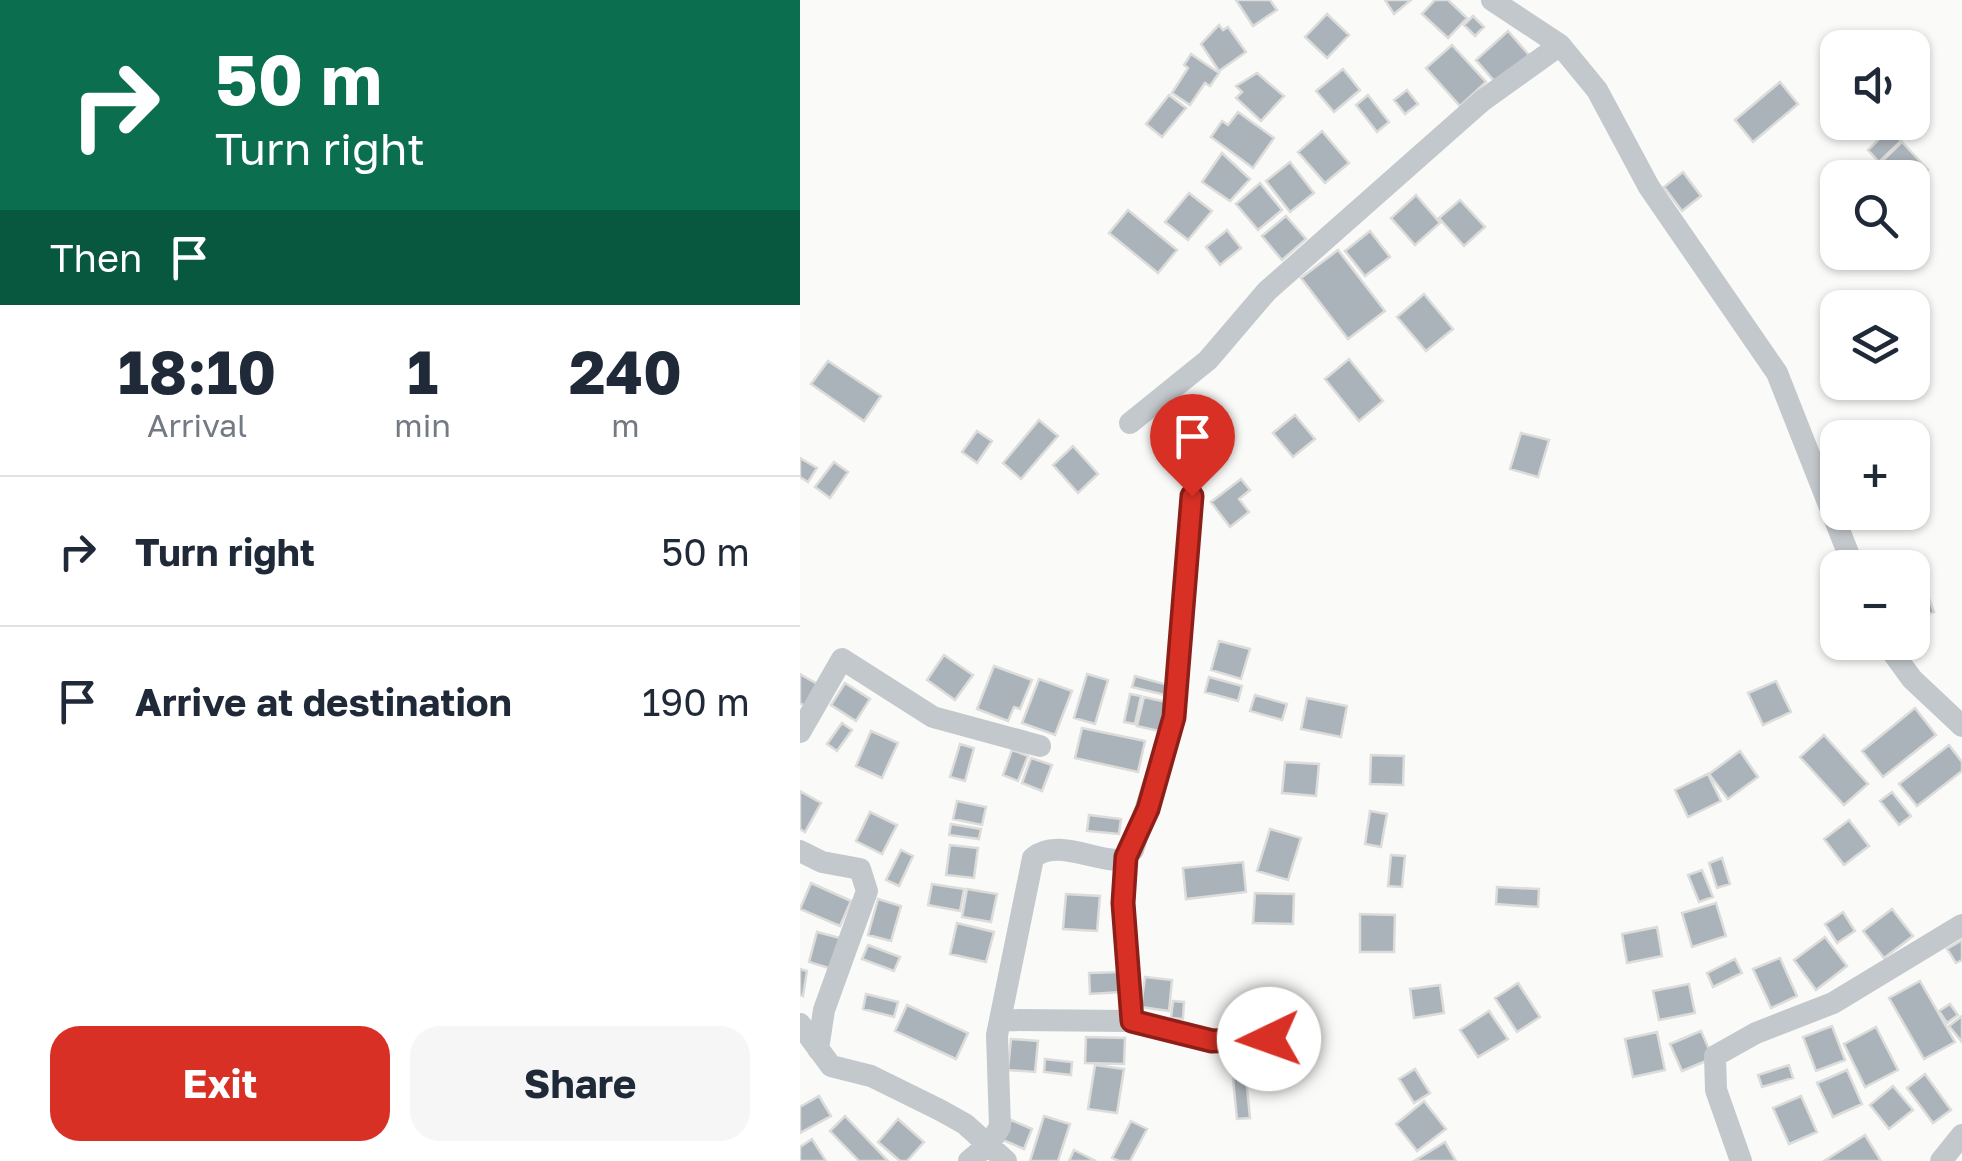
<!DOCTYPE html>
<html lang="en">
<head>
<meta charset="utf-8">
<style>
	:root { --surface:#fff; --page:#f6f6f7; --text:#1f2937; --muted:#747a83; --line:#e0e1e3; --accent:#d93025 }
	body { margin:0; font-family:"Golos Text",sans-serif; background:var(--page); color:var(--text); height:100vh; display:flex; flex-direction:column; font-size:38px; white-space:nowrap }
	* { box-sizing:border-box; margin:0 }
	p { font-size:32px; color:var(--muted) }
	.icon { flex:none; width:55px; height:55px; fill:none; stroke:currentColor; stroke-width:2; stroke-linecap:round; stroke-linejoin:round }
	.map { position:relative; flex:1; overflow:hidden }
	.details { display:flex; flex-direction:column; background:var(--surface); width:800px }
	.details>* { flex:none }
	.hud { background:#0b6e4f; color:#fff; overflow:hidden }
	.controls { position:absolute; left:1020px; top:30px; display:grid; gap:20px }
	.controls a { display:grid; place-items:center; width:110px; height:110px; border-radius:20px; background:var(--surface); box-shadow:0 2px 8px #0004; font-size:50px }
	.pin { position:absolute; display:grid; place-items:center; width:85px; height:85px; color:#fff; margin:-102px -42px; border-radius:50% 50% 50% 0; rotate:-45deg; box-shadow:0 0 10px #0007 }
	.pin .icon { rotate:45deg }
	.me { position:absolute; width:110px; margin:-55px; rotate:267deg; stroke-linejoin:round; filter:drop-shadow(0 0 8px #0008) }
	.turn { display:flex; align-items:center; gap:35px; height:210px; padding:0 50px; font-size:45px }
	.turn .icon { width:130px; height:130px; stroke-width:2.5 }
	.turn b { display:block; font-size:70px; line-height:85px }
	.then { display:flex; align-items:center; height:95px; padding:0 50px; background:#0003; gap:20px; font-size:38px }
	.eta { display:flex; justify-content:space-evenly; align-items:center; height:170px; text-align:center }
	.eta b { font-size:60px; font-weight:700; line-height:70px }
	.button { display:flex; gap:20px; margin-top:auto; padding:20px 50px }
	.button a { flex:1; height:115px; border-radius:30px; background:var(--accent); color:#fff; font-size:40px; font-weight:700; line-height:115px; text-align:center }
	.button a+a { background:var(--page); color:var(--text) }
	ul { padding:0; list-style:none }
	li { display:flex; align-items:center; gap:30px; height:150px; padding:0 50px; border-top:2px solid var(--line) }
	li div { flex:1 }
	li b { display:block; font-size:38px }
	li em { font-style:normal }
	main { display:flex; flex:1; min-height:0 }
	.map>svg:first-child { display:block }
	.building { fill:#aab3b9; stroke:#dcdcda; stroke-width:2.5 }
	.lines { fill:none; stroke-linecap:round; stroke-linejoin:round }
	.street { stroke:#c3c8cc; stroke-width:22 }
	.route-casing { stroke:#8d1f18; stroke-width:25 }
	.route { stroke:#d93025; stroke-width:18 }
</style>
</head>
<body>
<main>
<section class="details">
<div class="hud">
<div class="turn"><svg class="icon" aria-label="right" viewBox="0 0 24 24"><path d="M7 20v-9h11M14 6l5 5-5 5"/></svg><div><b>50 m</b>Turn right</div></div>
<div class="then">Then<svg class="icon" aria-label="arrive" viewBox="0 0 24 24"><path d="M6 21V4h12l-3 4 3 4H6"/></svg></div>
</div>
<div class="eta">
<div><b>18:10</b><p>Arrival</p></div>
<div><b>1</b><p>min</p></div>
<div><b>240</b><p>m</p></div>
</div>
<ul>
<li><svg class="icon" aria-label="right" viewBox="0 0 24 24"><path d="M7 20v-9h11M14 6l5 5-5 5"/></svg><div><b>Turn right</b></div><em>50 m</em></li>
<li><svg class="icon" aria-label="arrive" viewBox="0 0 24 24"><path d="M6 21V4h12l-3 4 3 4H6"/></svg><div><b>Arrive at destination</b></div><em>190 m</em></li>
</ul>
<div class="button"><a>Exit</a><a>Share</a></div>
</section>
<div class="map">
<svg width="1162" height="1161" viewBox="0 0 1162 1161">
	<rect width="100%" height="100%" fill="#fafaf8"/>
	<path class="building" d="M436,0H470L477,10L453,26Z
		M585,0H611L594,14Z
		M635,0H648L667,18L648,38L622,14Z
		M527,14L549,35L527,58L505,37Z
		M673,16L684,27L675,36L664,25Z
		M419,25L423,30L428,27L446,52L419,71L401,44Z
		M708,31L729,55L696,83L676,60Z
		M652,45L686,82L660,106L626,68Z
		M391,54L419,73L410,86L405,83L390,105L372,93L388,68L384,65Z
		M543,69L560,90L534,112L516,91Z
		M457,73L484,96L461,121L436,98L442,92L436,86Z
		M980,82L998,104L953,142L935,120Z
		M607,90L618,104L605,114L594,100Z
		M369,95L386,108L362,137L346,124Z
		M568,95L589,122L577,132L556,105Z
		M438,112L474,138L453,168L411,137L422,121L428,125Z
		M1089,129L1101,141L1079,162L1068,150Z
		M522,131L549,163L525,183L498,152Z
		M1102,142L1128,170L1112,184V178H1093L1080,163Z
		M422,153L450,179L430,201L402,182Z
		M490,162L514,193L490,212L466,181Z
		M883,172L901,196L882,211L864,187Z
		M460,183L482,210L458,230L436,204Z
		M389,193L412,211L388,240L365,222Z
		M616,195L640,223L615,245L591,218Z
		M660,200L685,227L664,246L639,218Z
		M328,210L377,250L358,273L309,233Z
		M486,216L506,239L482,260L462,236Z
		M427,230L441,248L420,265L406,247Z
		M570,231L590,257L565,276L545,251Z
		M538,250L585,311L548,339L501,278Z
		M624,294L653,329L626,351L597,317Z
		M549,359L583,401L559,421L525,379Z
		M28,361L81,396L64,421L11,384Z
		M495,415L515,439L493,457L473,433Z
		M239,420L258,436L221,479L203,463Z
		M177,431L192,441L177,463L162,452Z
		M721,433L749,440L738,477L710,469Z
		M273,446L298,474L278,493L253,465Z
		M0,458L17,468L8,482L0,477Z
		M34,462L48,472L30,498L15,487Z
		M441,479L450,490L439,499L449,512L430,527L411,502Z
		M1127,593L1134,612L1112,620V598Z
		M419,641L450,649L441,679L411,670Z
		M144,655L173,675L155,700L127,680Z
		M194,666L232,680L220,709L214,707L208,721L177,709Z
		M0,674L19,685L7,707L0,703Z
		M287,674L308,680L295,724L274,718Z
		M335,676L368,685L365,695L332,687Z
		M409,677L442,686L438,701L405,692Z
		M239,679L272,691L255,735L222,723Z
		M976,681L991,712L963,725L948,693Z
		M45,683L70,699L56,721L31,705Z
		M330,694L341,696L335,724L324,722Z
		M455,695L487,704L482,720L450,711Z
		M344,697L366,702L359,731L337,726Z
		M507,698L547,706L541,737L501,729Z
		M1115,708L1136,735L1083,777L1062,751Z
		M42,723L52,730L37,751L27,744Z
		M282,728L345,741L338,772L275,758Z
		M71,731L98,743L82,778L56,766Z
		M1024,735L1068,784L1044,805L1000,757Z
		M160,744L174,748L165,781L150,777Z
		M1149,745L1162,762V771L1117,806L1099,784Z
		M212,750L228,756L218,781L203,775Z
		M940,751L958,777L928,799L909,774Z
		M571,755L604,756L603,785L570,784Z
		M231,758L252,765L242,791L222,783Z
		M485,762L519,764L516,796L482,793Z
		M908,774L921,801L888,817L875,790Z
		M0,791L21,803L5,832L0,829Z
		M1092,792L1111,816L1099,825L1080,801Z
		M157,801L186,807L182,825L153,819Z
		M570,811L587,814L581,847L565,844Z
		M70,812L97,825L82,854L56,841Z
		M289,815L321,819L319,834L287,831Z
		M1049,820L1069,846L1044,865L1024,839Z
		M151,824L181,829L179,839L149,835Z
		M470,829L501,838L488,880L457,871Z
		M150,845L178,848L174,878L146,875Z
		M101,850L113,856L99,886L86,880Z
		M591,855L605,856L602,887L588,886Z
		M922,858L930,884L917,888L909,863Z
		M443,862L446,892L386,899L383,868Z
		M902,870L913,897L899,902L888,875Z
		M11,883L51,901L40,926L0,909Z
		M132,884L164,889L160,911L128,905Z
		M697,887L739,889L738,907L696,904Z
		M167,889L197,894L191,922L162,917Z
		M455,893L494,894L493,924L453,923Z
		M266,894L300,896L297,931L263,929Z
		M78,899L101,906L91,941L68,935Z
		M916,903L926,936L892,947L882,913Z
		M1092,909L1113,936L1084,958L1063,931Z
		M1043,912L1055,931L1037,943L1025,924Z
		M560,914L595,915L594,952H560Z
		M157,923L194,932L186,962L150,954Z
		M857,927L862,956L827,963L822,934Z
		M17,932L40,938L32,969L9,962Z
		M1025,937L1047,966L1016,990L994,960Z
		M1162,940V960L1156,963L1147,949Z
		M68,945L100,957L94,971L62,959Z
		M980,958L997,996L971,1008L953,969Z
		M935,959L942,973L913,987L907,973Z
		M0,969L7,971L3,996L0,995Z
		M322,972V992L290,994L289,973Z
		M345,977L372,980L369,1011L341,1007Z
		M1120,981L1155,1042L1124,1059L1089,998Z
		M718,983L740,1017L717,1032L695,998Z
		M889,984L895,1013L859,1020L853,991Z
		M640,985L644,1013L614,1018L610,989Z
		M66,994L98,1002L94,1017L63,1009Z
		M373,1001L384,1002L383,1019L371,1018Z
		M1150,1004L1158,1015L1147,1023L1139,1011Z
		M107,1005L168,1033L156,1059L95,1031Z
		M689,1011L708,1039L678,1057L660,1030Z
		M1162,1016V1042L1149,1026Z
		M1032,1026L1045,1060L1016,1071L1003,1037Z
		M1076,1027L1098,1070L1065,1087L1044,1044Z
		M901,1031L913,1058L882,1071L870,1044Z
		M857,1032L865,1070L833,1077L825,1039Z
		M286,1037L325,1038L324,1064L285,1063Z
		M211,1039L238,1041L235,1072L208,1070Z
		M245,1059L272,1062L271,1075L244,1072Z
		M433,1062L467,1064L466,1077L432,1074Z
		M295,1065L324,1069L317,1113L288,1109Z
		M989,1065L993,1078L962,1087L958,1075Z
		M615,1069L630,1093L614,1103L599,1079Z
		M1047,1070L1062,1104L1033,1117L1017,1083Z
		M1125,1074L1151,1110L1133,1123L1107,1088Z
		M446,1077L450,1118L437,1119L433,1079Z
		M1093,1086L1113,1110L1089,1129L1070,1105Z
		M19,1096L31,1116L0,1133V1107Z
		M1001,1096L1017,1132L989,1144L973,1108Z
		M624,1101L646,1129L617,1151L596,1124Z
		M45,1116L88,1161H59L30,1131Z
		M244,1116L270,1124L258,1161H230Z
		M98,1119L124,1142L107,1161H100L78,1142Z
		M211,1120L232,1129L224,1149L203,1140Z
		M331,1121L347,1129L330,1161H319L312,1158Z
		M1065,1135L1081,1161H1024Z
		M12,1139L26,1161H0V1147Z
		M645,1142L656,1161H614Z
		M274,1150L296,1161H269Z"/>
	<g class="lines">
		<path class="street" d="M692,0L760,45L797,90L849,187L977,373L1054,568
			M330,423L408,360L467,291L682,101L760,45
			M1085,642L1112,679L1162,726
			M0,732L42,659L133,717L240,746
			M0,851L22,862L60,869L67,891L24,1010L18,1049
			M326,857L323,903L331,1021
			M201,1020L331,1021L412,1041L469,1039
			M0,1024L31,1066L71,1076L140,1110L165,1124L206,1161
			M169,1161L189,1144L200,1127L197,1035L233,858C256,838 294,861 320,860L333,850L374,717L393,496
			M941,1161L916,1090L915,1056L956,1033L1033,1003L1162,925
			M1141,1161L1162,1135"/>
	</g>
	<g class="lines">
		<g class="route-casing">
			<path id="route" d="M392,496L374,717L348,809L326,857L323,903L332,1021L412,1041L469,1039"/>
		</g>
		<use href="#route" class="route"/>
	</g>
</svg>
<div class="controls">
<a><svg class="icon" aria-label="sound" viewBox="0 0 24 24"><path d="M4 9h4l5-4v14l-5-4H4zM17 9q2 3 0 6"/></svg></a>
<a><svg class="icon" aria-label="search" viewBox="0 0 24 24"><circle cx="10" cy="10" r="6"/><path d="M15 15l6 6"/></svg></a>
<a><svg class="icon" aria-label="layers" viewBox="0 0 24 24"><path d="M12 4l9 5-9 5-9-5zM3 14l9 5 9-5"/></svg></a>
<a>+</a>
<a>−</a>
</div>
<div class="pin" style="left:392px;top:496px;background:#d93025"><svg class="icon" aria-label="arrive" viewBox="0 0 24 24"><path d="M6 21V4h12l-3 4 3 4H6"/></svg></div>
<svg class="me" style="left:469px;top:1039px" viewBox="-20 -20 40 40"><circle r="19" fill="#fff"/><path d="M0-13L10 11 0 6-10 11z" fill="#d93025"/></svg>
</div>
</main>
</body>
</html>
